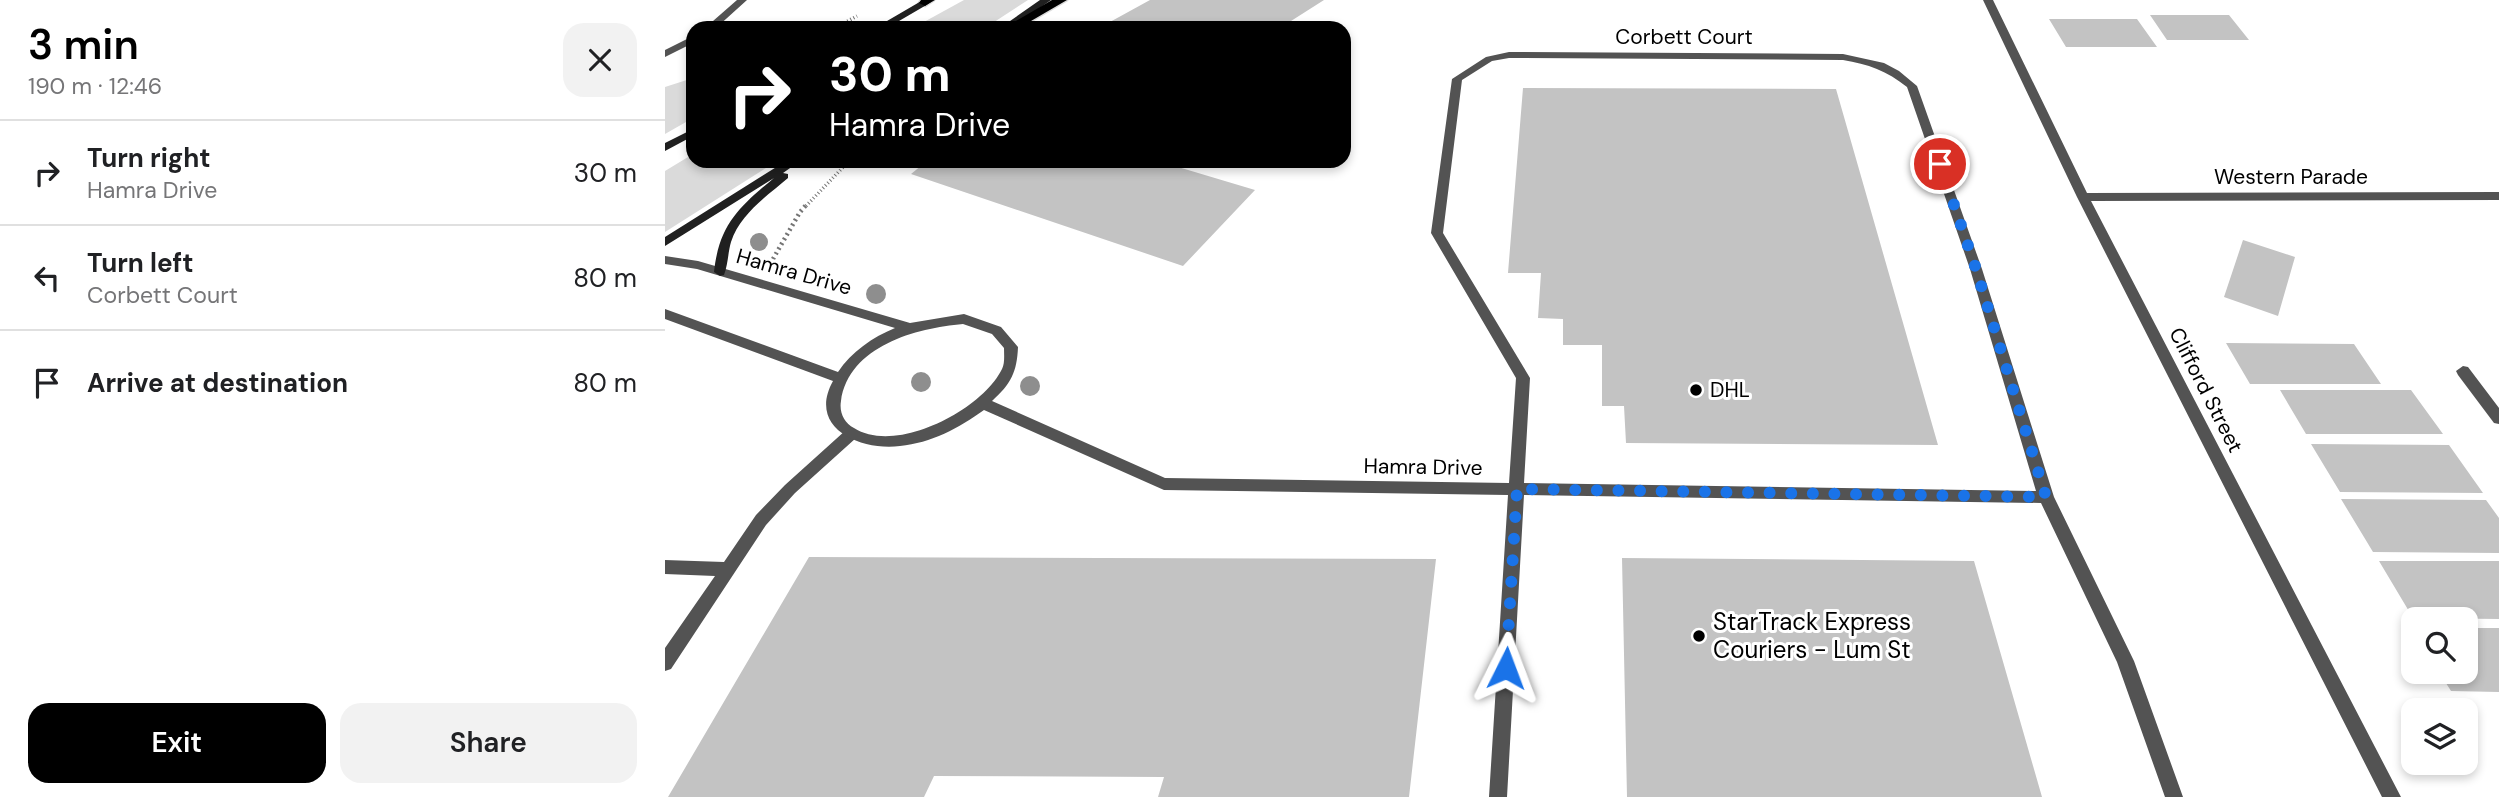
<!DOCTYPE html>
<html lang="en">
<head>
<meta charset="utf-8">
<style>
	:root { --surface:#fff; --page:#f2f2f2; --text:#202124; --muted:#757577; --line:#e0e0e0; --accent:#000 }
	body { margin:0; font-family:"DM Sans",sans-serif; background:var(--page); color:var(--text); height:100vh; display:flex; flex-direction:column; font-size:26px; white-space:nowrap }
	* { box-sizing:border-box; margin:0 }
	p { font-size:23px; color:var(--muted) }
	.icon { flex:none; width:38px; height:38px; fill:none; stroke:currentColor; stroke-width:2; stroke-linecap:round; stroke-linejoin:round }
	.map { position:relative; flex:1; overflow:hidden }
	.sheet { display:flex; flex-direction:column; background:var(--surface); width:665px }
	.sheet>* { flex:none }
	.banner { position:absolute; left:21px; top:21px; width:665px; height:147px; border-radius:21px; box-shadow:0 4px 10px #0003; background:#000; color:#fff; overflow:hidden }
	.buttons { position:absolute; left:1736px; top:607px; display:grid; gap:14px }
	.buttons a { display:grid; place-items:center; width:77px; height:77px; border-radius:14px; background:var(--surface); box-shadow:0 4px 10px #0003; font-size:35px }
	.pin { position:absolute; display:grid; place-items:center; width:60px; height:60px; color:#fff; margin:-30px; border:4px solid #fff; border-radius:50%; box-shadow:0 2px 7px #0007 }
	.me { position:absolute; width:77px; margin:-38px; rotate:3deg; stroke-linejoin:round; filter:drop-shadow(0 0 5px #0008) }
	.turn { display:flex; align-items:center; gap:24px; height:147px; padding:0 28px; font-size:32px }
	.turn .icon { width:91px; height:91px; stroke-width:2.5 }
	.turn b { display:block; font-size:49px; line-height:60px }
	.round { display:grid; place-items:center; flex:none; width:74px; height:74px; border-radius:21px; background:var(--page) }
	.head { display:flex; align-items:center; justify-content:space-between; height:119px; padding:0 28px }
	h1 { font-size:42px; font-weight:600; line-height:52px; color:var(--accent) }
	.primary-button { display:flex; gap:14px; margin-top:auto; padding:14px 28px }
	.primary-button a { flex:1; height:80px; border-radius:21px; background:var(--accent); color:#fff; font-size:28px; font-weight:600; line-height:80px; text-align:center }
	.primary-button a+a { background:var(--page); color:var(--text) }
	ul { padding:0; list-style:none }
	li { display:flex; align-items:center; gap:21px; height:105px; padding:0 28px; border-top:2px solid var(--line) }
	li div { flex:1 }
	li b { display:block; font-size:26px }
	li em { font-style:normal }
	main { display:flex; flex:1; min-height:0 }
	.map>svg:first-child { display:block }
	.green { fill:#dadada }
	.building { fill:#c3c3c3 }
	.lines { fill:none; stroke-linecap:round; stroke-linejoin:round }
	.primary-casing { stroke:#dbdbdb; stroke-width:3 }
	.path-far1 { stroke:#757575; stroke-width:3.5; stroke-dasharray:1 2.5; stroke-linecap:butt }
	.path { stroke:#757575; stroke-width:4.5; stroke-dasharray:2 3.5; stroke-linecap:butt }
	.lane { fill:#535353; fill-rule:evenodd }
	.street { fill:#535353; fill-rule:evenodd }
	.secondary { fill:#202020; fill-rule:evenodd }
	.primary { fill:#000; fill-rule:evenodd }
	.tree { fill:#8e8e8e }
	.route { stroke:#1a73e8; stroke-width:12; stroke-dasharray:0 21.6 }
	.poi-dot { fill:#000; stroke:#fff; stroke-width:2.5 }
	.labels { text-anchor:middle; stroke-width:6; stroke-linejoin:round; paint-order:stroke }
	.street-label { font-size:21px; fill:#000; stroke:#fff }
	.poi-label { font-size:21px; fill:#000; stroke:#fff; text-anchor:start }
	.near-poi-label { font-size:24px; fill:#000; stroke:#fff; text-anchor:start }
</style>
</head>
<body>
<main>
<section class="sheet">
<div class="head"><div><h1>3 min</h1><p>190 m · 12:46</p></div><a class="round"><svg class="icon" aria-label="close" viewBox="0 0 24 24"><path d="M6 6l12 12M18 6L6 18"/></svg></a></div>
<ul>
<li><svg class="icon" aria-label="right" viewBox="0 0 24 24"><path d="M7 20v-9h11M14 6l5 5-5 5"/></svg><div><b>Turn right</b><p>Hamra Drive</p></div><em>30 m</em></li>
<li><svg class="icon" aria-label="left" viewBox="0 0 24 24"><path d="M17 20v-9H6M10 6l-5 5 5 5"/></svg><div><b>Turn left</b><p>Corbett Court</p></div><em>80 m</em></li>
<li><svg class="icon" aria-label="arrive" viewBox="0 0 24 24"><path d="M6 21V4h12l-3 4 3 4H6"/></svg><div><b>Arrive at destination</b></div><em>80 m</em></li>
</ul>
<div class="primary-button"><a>Exit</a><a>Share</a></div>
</section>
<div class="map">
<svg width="1834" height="797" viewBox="0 0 1834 797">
	<rect width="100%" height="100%" fill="#fff"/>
	<path class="green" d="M299,0H363L320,28H248Z
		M28,78V118L0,134V87Z
		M28,154V161H112L0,232V171Z"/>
	<path class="building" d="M485,0H659L615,28H434Z
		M1485,15H1564L1584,40H1502Z
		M1384,19H1472L1492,47H1401Z
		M858,88L1171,89L1273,445L961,443L959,406H937V345H898V319L873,318L876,273H843Z
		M262,161H493L590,190L518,266L246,174Z
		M1578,240L1630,257L1613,316L1559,297Z
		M1561,343L1689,344L1716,384H1585Z
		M1615,390H1746L1778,434H1641Z
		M1646,444L1784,445L1818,493L1675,492Z
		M1676,499L1821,500L1834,518V553L1708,552Z
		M144,557L771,559L744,797H493L499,777L269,776L259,797H3Z
		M957,558L1309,561L1377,797H962Z
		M1714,561H1834V619L1748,618Z
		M1801,628H1834V692L1786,691L1774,672H1801Z"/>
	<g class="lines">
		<g class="primary-casing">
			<path id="primary" d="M269,0L260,6L254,3L256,0Z
				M387,0H402L354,28H339Z"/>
		</g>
		<path class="path-far1" d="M170,28L192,16
			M141,206L184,161"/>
		<path class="path" d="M108,259L135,212L142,204"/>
		<path class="lane" d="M72,0H82L51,28H40Z
			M28,36V43L0,57V50Z
			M186,428L191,430L193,434L191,438L130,493L101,525L6,669L0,671V648L50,576L0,574V560L59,562L91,515L120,485L181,430Z"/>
		<path class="street" d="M1318,0H1328L1422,193L1834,192V200L1426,201L1736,797H1717L1412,197Z
			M844,52L1178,54L1219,63L1234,71L1252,86L1317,269L1389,497L1469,661L1518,797H1500L1452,662L1376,503L859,495L842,797H824L843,495L499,490L319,410C294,428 266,443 235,446C195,451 142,428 168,381L0,319V309L173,372C186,352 208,337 230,328L32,269L0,264V256L33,261L245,323L299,314L336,327L353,347C352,372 346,384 327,401L500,478L844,483L851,378L766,233L787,79L821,57ZM844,58L1178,60C1203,64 1222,71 1242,87L1305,269L1371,491L859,483L865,378L778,233L797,80L827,61ZM298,324L327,334L339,348C339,355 340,363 337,369C317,410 231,455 189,428C179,423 174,412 176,401C184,346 251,328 298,324Z
			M1798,366L1803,367L1834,408V424L1829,423L1793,375L1791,371Z"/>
		<path class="secondary" d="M258,0H270L222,28H210Z
			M375,0H386L346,28H335Z
			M28,129V136L0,151V143Z
			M121,161H135L118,173L123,174V178C102,196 75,214 66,242C63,252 63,265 59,275L55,276L49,272C54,225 74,207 109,178L0,246V237Z"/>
		<use href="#primary" class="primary"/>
	</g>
	<g class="tree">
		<circle cx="94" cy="242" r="9"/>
		<circle cx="211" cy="294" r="10"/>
		<circle cx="256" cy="382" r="10"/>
		<circle cx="365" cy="386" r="10"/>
	</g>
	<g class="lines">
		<path class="route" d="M841,668L852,489L1381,497L1311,269L1275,164"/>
	</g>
	<g class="poi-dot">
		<circle cx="1031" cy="390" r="7"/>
		<circle cx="1034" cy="636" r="7"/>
	</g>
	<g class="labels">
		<g class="street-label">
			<text x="1019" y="44">Corbett Court</text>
			<text x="1626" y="184">Western Parade</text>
			<text transform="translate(129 272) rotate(16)" y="7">Hamra Drive</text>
			<text transform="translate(1541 390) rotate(63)" y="7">Clifford Street</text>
			<text transform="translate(758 467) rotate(1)" y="7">Hamra Drive</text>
		</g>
		<g class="poi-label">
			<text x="1045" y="397">DHL</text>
		</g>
		<g class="near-poi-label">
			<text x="1048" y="630">StarTrack Express<tspan x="1048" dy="28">Couriers - Lum St</tspan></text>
		</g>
	</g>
</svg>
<div class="buttons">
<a><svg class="icon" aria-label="search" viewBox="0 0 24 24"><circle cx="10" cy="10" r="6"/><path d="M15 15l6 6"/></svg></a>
<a><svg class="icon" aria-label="layers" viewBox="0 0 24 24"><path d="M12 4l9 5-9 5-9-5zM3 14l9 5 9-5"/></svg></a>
</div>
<div class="pin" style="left:1275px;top:164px;background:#d93025"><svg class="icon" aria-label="arrive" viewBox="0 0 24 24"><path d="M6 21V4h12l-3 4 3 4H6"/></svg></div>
<svg class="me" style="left:841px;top:668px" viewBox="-20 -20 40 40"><path d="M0-17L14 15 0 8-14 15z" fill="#1a73e8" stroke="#fff" stroke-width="4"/></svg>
<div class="banner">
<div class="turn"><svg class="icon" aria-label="right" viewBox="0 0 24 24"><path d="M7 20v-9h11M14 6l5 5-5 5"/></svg><div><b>30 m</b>Hamra Drive</div></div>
</div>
</div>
</main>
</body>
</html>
